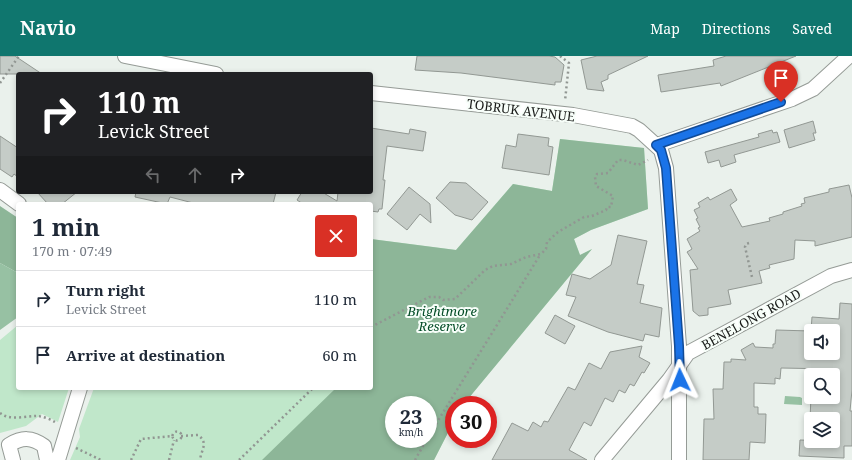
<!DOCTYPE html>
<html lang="en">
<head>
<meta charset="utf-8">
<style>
	:root { --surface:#fff; --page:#f6f6f7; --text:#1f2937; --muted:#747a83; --line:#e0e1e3; --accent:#0f766e }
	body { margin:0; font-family:"Noto Serif",serif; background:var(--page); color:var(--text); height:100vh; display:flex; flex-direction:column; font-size:15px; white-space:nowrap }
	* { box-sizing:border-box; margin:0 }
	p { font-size:13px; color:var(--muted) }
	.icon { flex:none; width:22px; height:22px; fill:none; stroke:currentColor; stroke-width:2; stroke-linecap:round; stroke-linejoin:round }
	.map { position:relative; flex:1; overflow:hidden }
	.sheet { position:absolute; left:16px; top:146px; width:357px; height:188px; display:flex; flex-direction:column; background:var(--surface); border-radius:4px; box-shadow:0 2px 6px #0003 }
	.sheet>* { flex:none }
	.hud { position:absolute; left:16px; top:16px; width:357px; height:122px; border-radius:4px; box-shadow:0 2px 6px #0003; background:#202124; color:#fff; overflow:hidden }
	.controls { position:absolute; left:804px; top:268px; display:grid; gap:8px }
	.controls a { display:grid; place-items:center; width:36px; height:36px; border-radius:4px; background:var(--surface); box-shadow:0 2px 6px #0003; font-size:20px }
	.speed { position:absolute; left:385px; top:340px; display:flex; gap:8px; font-size:20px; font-weight:700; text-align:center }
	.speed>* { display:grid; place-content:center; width:52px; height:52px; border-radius:50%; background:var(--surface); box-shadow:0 2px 6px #0003; line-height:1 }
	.speed small { font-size:10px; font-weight:400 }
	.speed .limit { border:6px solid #d22; background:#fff; color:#111 }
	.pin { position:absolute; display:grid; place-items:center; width:34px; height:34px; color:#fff; margin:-41px -17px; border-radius:50% 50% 50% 0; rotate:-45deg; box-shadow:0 0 4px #0007 }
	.pin .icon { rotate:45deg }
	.me { position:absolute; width:44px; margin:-22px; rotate:358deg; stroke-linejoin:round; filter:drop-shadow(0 0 3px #0008) }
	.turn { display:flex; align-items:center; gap:14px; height:84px; padding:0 16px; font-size:18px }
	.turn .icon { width:52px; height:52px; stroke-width:2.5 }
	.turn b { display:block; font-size:28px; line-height:34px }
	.lanes { display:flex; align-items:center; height:38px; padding:0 16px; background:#0003; justify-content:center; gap:20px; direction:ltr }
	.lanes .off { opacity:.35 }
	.round { display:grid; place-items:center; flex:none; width:42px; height:42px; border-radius:4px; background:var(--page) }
	.head { display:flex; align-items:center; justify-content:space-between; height:68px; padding:0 16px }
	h1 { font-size:24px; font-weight:700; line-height:30px }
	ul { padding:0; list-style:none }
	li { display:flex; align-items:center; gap:12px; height:56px; padding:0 16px; border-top:1px solid var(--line) }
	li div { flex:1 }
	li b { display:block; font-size:15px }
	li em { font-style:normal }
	header { display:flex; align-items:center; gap:24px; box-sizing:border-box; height:56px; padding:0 20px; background:var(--accent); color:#fff }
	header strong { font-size:19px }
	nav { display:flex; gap:22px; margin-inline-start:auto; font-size:14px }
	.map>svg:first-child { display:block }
	.green { fill:#c0e7ca; fill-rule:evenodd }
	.forest { fill:#8db698; fill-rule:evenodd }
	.water { fill:#97c1a3 }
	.building { fill:#c5ccc7; stroke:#929893 }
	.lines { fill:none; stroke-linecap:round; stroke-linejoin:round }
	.minor-casing { stroke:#959b96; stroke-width:16 }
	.path { stroke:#919692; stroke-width:2.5; stroke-dasharray:2 3; stroke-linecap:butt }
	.minor { stroke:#fff; stroke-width:14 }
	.route-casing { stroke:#114b97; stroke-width:10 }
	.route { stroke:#1a73e8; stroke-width:7 }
	.labels { text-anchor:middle; stroke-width:4; stroke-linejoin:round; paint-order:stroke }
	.street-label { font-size:13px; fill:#1a1c1a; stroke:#f7fef9 }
	.park-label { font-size:13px; font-style:italic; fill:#014b25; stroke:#f7fef9 }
</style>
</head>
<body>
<header>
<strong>Navio</strong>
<nav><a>Map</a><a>Directions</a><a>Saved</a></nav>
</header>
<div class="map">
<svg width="852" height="404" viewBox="0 0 852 404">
	<rect width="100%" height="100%" fill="#eaf1ec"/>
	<path class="green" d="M560,83L644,92L648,153L591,174L574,183L580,199L592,193L463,349H454V365L434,404H70L80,381L79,373L94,332H371V183L456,194L513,128L552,135ZM394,349H428V383H394Z
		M18,269V332H69L58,366L42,358L26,370L0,377V284Z"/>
	<path class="forest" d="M560,83L644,92L648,153L591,174L574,183L580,199L592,193L463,349H454V365L434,404H262L336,332H371V183L456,194L513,128L552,135ZM394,349H428V383H394Z
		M0,150L18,162V217L0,207Z"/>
	<path class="water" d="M0,207L18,217V261L0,274Z
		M785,340L800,341L802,342V349L784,348Z"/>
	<path class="building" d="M0,0H15L42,18H0Z
		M417,0H549L555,1L564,9L561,26H555V29L461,17L415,14Z
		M597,0H648L608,19V23L601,26L604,35L587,33L581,4Z
		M726,0H796L721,30L720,27L661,36L658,19L714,10L713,4Z
		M813,65L816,77H813L815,84L789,92L784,74Z
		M371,72L409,78L410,73L426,76L423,95L387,90L383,124H385L382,153H379L378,156L371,155V148H303L297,144L302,136H322L337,145L338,136H371Z
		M772,74L773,77L777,76L780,86L734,99L736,106L721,111L719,104L708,107L705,96L759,81L758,78Z
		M518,78L549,82L548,90L553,91L549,119L502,112L506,89L516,91Z
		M0,80L18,92V121L14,118L12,121L0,113Z
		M450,126L466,127L488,146L472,164L455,159L436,142Z
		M849,129L852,142V181L815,190V185L795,184L794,203L769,209L770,212L759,215L762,227L728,234L731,248L708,252V259L699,260L693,255L690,214L698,213L687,196L692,193L687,183L700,175L698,172L700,171L696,163L698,162L694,154L700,151L698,147L708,141L710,144L731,133L737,144L730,149L742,171L770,165L769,162L783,158V156L802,150L801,148L805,147L804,142L829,136V133Z
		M409,131L430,148L431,167L420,158L407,174L387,158Z
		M37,136H77L62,148H48Z
		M136,136H276L273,148H197L170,141L167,148L135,141Z
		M618,179L647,185L637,228L644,229L640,247L662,252L659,281L645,278L643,285L608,276L568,260L576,241L566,239L572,218L590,223L611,209Z
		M840,247L852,248V334L850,355H852V390H844V402L799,400L800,384L833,385V363H810L811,341H833V313L781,312L780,323L775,322V328L754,327V351H758V358H766L765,387L750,386L749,404H703L704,363H714L713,333H723L724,306H731V303L746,304L741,294L753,287L755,291L773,292V288H775L776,274L811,275V297H833V275H811L812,261L839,263Z
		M555,259L575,270L565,288L545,277Z
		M642,290L639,301L650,307L644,317L642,316L634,330L630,328L625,337L619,334L613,346L605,342L591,370L584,366L569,394L587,404H492L512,367L528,375L533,366L541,371L544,365L548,366L568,331L575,334L589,307L601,313L610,296Z"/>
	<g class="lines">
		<g class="minor-casing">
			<path id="minor" d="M125,0L216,18
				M371,37L573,59L632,70L639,74L661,94L666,112L679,290V404
				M657,89L792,43L813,33L849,0
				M0,134L19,148
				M13,404L9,389C22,381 32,381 44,390L47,404
				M58,404L80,332
				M602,404L669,324L688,297L831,220L852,214"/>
		</g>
		<path class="path" d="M560,0L569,7L565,45
			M0,27L19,0
			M749,187L746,188L745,191L752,221
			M371,271L429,241H439L443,244L455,243L485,214L493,210L511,208L526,201L541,198L546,193L547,186L558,176L584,161L592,160L606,154L607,151H611L613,140L596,130L595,121L597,118L608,117L618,104H623L638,109L648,104
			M0,357C10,365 25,360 37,360C42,360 50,363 55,366
			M172.5 380a4.5 4.5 0 1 1 9 0a4.5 4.5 0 1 1-9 0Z
			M181,380L198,379C209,387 201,394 200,404
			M428,381L540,199
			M76,392L101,404
			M131,404L141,383L172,380
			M169,404L174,384
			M239,404L313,332
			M415,404L427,383"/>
		<use href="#minor" class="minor"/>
	</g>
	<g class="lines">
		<g class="route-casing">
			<path id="route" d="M680,324L679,290L666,112L661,94L656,89L781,46"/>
		</g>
		<use href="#route" class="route"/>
	</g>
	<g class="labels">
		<g class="street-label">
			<text transform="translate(521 54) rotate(7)" y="5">TOBRUK AVENUE</text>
			<text transform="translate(751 263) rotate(-29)" y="5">BENELONG ROAD</text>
		</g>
		<g class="park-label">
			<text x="442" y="260">Brightmore<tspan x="442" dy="15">Reserve</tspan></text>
		</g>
	</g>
</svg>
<div class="controls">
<a><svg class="icon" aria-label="sound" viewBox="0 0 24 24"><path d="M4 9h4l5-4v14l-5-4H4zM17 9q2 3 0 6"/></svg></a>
<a><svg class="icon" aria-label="search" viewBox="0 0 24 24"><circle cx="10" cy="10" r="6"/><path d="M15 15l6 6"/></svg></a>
<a><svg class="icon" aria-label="layers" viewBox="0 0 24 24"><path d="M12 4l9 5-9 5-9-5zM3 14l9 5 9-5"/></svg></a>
</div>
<div class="speed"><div>23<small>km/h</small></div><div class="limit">30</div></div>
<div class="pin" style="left:781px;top:46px;background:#d93025"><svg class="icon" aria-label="arrive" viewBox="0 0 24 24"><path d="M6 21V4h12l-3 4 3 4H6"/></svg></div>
<svg class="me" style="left:680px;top:324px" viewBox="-20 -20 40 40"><path d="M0-17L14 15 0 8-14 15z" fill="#1a73e8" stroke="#fff" stroke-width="4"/></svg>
<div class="hud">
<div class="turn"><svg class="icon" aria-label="right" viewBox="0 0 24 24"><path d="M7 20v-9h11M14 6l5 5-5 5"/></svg><div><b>110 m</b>Levick Street</div></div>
<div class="lanes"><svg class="icon off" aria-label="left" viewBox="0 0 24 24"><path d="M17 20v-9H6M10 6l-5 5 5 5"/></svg><svg class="icon off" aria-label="ahead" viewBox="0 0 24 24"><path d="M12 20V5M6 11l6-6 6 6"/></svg><svg class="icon" aria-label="right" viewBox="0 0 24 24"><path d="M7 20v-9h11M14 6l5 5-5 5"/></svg></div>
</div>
<section class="sheet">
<div class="head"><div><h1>1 min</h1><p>170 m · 07:49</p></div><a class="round" style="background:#d93025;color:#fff"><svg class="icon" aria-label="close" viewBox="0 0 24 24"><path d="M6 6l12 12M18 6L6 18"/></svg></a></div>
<ul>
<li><svg class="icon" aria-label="right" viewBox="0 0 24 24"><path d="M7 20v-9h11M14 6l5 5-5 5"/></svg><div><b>Turn right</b><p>Levick Street</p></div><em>110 m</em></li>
<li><svg class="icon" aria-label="arrive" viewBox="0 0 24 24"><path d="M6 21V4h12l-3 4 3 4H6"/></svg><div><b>Arrive at destination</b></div><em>60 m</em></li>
</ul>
</section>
</div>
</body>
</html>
